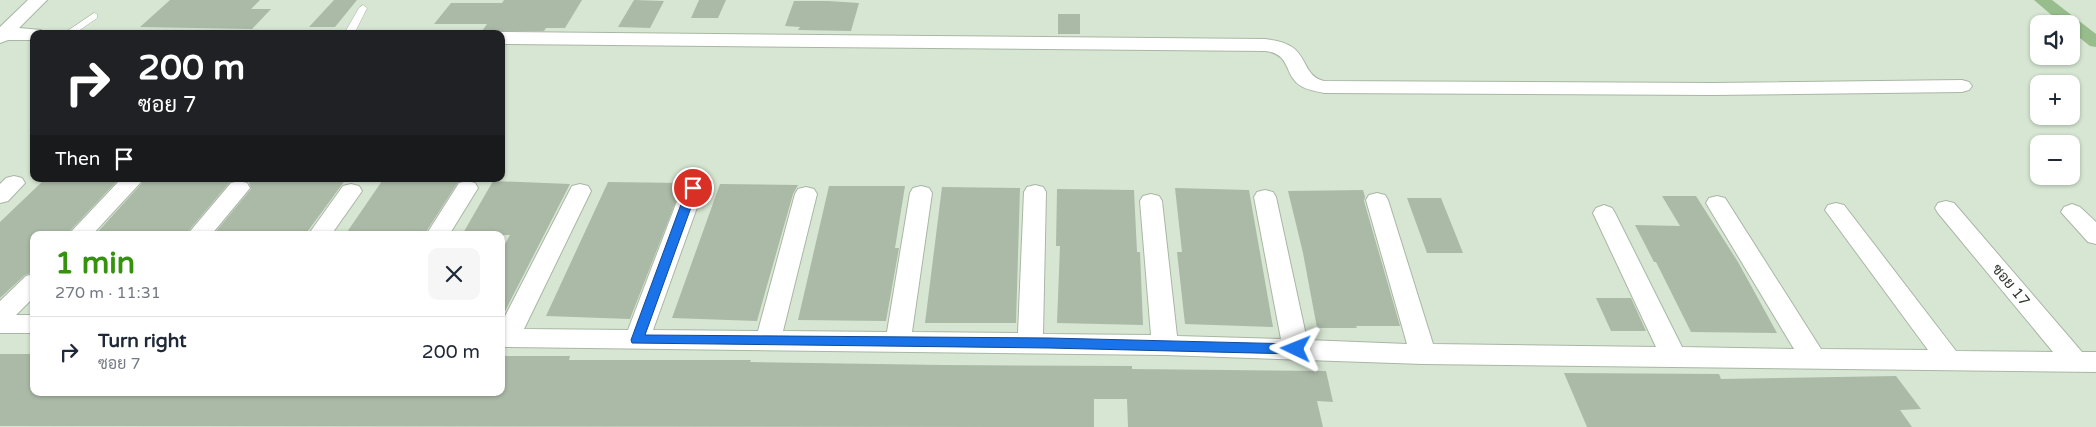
<!DOCTYPE html>
<html lang="en">
<head>
<meta charset="utf-8">
<style>
	:root { --surface:#fff; --page:#f6f6f7; --text:#1f2937; --muted:#747a83; --line:#e0e1e3; --accent:#34920d }
	body { margin:0; font-family:"Varela Round",Sarabun,sans-serif; background:var(--page); color:var(--text); height:100vh; display:flex; flex-direction:column; font-size:19px; white-space:nowrap }
	* { box-sizing:border-box; margin:0 }
	p { font-size:16px; color:var(--muted) }
	.icon { flex:none; width:28px; height:28px; fill:none; stroke:currentColor; stroke-width:2; stroke-linecap:round; stroke-linejoin:round }
	.map { position:relative; flex:1; overflow:hidden }
	.drawer { position:absolute; left:30px; top:231px; width:475px; height:165px; display:flex; flex-direction:column; background:var(--surface); border-radius:10px; box-shadow:0 1px 4px #0004 }
	.drawer>* { flex:none }
	.top-card { position:absolute; left:30px; top:30px; width:475px; height:152px; border-radius:10px; box-shadow:0 1px 4px #0004; background:#202124; color:#fff; overflow:hidden }
	.controls { position:absolute; left:2030px; top:15px; display:grid; gap:10px }
	.controls a { display:grid; place-items:center; width:50px; height:50px; border-radius:10px; background:var(--surface); box-shadow:0 1px 4px #0004; font-size:25px }
	.pin { position:absolute; display:grid; place-items:center; width:42px; height:42px; color:#fff; margin:-21px; border:2px solid #fff; border-radius:50%; box-shadow:0 1px 5px #0007 }
	.me { position:absolute; width:55px; margin:-28px; rotate:272deg; stroke-linejoin:round; filter:drop-shadow(0 0 4px #0008) }
	.turn { display:flex; align-items:center; gap:18px; height:105px; padding:0 25px; font-size:22px }
	.turn .icon { width:65px; height:65px; stroke-width:2.5 }
	.turn b { display:block; font-size:35px; line-height:42px }
	.then { display:flex; align-items:center; height:48px; padding:0 25px; background:#0003; gap:10px; font-size:19px }
	.round { display:grid; place-items:center; flex:none; width:52px; height:52px; border-radius:10px; background:var(--page) }
	.summary { display:flex; align-items:center; justify-content:space-between; height:85px; padding:0 25px }
	h1 { font-size:30px; font-weight:800; line-height:38px; color:var(--accent) }
	ul { padding:0; list-style:none }
	li { display:flex; align-items:center; gap:15px; height:70px; padding:0 25px; border-top:1px solid var(--line) }
	li div { flex:1 }
	li b { display:block; font-size:19px }
	li em { font-style:normal }
	.map>svg:first-child { display:block }
	.lines { fill:none; stroke-linecap:round; stroke-linejoin:round }
	.canal { fill:#97bd8d; fill-rule:evenodd }
	.building { fill:#abbaa7 }
	.lane-casing { stroke:#a8b7a4; stroke-width:1 }
	.street-casing { stroke:#a8b7a4; stroke-width:2 }
	.lane { fill:#fff; fill-rule:evenodd }
	.street { fill:#fff; fill-rule:evenodd }
	.route { fill:#1a73e8; stroke:#114b97 }
	.labels { text-anchor:middle; stroke-width:4; stroke-linejoin:round; paint-order:stroke }
	.street-label { font-size:15px; fill:#333931; stroke:#fff }
</style>
</head>
<body>
<div class="map">
<svg width="2096" height="427" viewBox="0 0 2096 427">
	<rect width="100%" height="100%" fill="#d6e6d2"/>
	<g class="lines">
		<path class="canal" d="M2034,0H2052L2096,34V47L2090,46L2071,31V24H2062Z"/>
	</g>
	<path class="building" d="M170,0H260L251,9H271L252,29L140,27Z
		M334,0H357L335,27H309Z
		M504,0H582L565,28H546L544,31H482L487,24H434L451,3H502Z
		M634,0L664,1L650,28L618,27Z
		M699,0H726L718,18H691Z
		M794,1H828L859,3L851,31L798,30L800,27L785,26Z
		M1058,14H1080V34H1058Z
		M45,179H119L66,235H34V272L25,275L0,298V222Z
		M141,179H346L305,235H213L251,189L249,182L239,179L230,182L185,235H95L142,183Z
		M428,179H460L424,235H345L382,181H427Z
		M493,181L570,184L501,319V251L510,235H462Z
		M608,182L683,183L630,319L546,316Z
		M720,184L798,185L793,194L757,321L672,318Z
		M829,186H905L895,248H899L886,321L798,320Z
		M942,187L1020,188L1016,323H925Z
		M1175,188L1249,190L1273,327L1185,324L1177,252H1182Z
		M1057,189L1134,190L1137,252H1140L1143,325L1057,323L1060,246H1056Z
		M1363,190L1365,197L1364,201L1400,326H1356L1357,328H1317L1303,253L1288,191Z
		M1662,196H1696L1738,262L1777,333L1691,332L1656,262H1654L1635,225L1680,226Z
		M1407,198H1441L1463,253H1427Z
		M1596,298H1631L1646,331H1611Z
		M0,354H34V392L501,394V356H570L569,360H751L750,362L943,365L1132,366V369L1326,371L1333,402L1317,401L1323,427H1128L1127,399H1094V427L0,426Z
		M1564,373L1719,374L1721,379L1896,376L1921,409L1900,410L1912,427H1587Z"/>
	<g class="lines">
		<g class="lane-casing">
			<path id="lane" d="M363,5L367,8L354,34H344L359,8Z
				M94,13L97,14V18L74,34H63Z"/>
		</g>
		<g class="street-casing">
			<path id="street" d="M28,0H47L19,28L41,30L43,34H34V40H8L0,43V27Z
				M501,32L1265,39C1274,40 1285,42 1292,47C1307,57 1305,77 1324,81L1712,83L1962,80L1969,82L1972,86L1969,90L1962,92L1712,95L1324,93C1316,91 1307,90 1301,86C1283,75 1292,54 1265,51L501,44V34H496Z
				M14,176L22,178L25,183L8,201L0,203V184L6,178Z
				M121,179H139L141,182L92,235H68Z
				M239,181L247,183L250,188L211,235H187L231,183Z
				M467,181L475,183L478,188L449,235H426L459,183Z
				M693,181L701,183L704,188L653,330L758,331L795,194L798,189L806,187L814,189L817,194L783,331L887,332L910,193L913,188L921,186L929,188L932,193L912,332L1018,333L1024,192L1027,187L1035,185L1043,187L1046,192L1043,334L1151,335L1140,201L1143,196L1151,194L1159,196L1162,201L1177,336L1281,339L1254,197L1257,192L1265,190L1273,192L1276,197L1307,340L1407,344L1366,200L1369,195L1377,193L1385,195L1388,200L1433,344L1656,347L1593,213L1596,208L1604,205L1612,208L1615,213L1682,347L1794,349L1706,203L1709,198L1717,196L1725,198L1821,349L1928,350L1825,210L1828,205L1836,203L1844,205L1956,351L2053,352L1938,213L1935,208L1938,203L1946,201L1954,203L2082,352H2096V372L1423,364L1165,355L501,347V324L572,186L580,184L588,186L591,191L524,329L628,330L682,188L685,183Z
				M351,184L359,186L362,191L331,235H308L343,186Z
				M2072,204L2080,207L2096,222V244L2088,242L2061,212L2064,207Z
				M34,274V297L16,315H34V333H0V301L26,276Z"/>
		</g>
		<use href="#lane" class="lane"/>
		<use href="#street" class="street"/>
	</g>
	<path class="route" d="M693,184L698,188L645,335L1049,338L1296,344L1301,346L1303,349L1301,352L1296,354L1049,348L632,343L631,340L687,188Z"/>
	<g class="labels">
		<g class="street-label">
			<text transform="translate(2011 285) rotate(50)" y="5">ซอย 17</text>
		</g>
	</g>
</svg>
<div class="controls">
<a><svg class="icon" aria-label="sound" viewBox="0 0 24 24"><path d="M4 9h4l5-4v14l-5-4H4zM17 9q2 3 0 6"/></svg></a>
<a>+</a>
<a>−</a>
</div>
<div class="pin" style="left:693px;top:188px;background:#d93025"><svg class="icon" aria-label="arrive" viewBox="0 0 24 24"><path d="M6 21V4h12l-3 4 3 4H6"/></svg></div>
<svg class="me" style="left:1296px;top:349px" viewBox="-20 -20 40 40"><path d="M0-17L14 15 0 8-14 15z" fill="#1a73e8" stroke="#fff" stroke-width="4"/></svg>
<div class="top-card">
<div class="turn"><svg class="icon" aria-label="right" viewBox="0 0 24 24"><path d="M7 20v-9h11M14 6l5 5-5 5"/></svg><div><b>200 m</b>ซอย 7</div></div>
<div class="then">Then<svg class="icon" aria-label="arrive" viewBox="0 0 24 24"><path d="M6 21V4h12l-3 4 3 4H6"/></svg></div>
</div>
<section class="drawer">
<div class="summary"><div><h1>1 min</h1><p>270 m · 11:31</p></div><a class="round"><svg class="icon" aria-label="close" viewBox="0 0 24 24"><path d="M6 6l12 12M18 6L6 18"/></svg></a></div>
<ul>
<li><svg class="icon" aria-label="right" viewBox="0 0 24 24"><path d="M7 20v-9h11M14 6l5 5-5 5"/></svg><div><b>Turn right</b><p>ซอย 7</p></div><em>200 m</em></li>
</ul>
</section>
</div>
</body>
</html>
